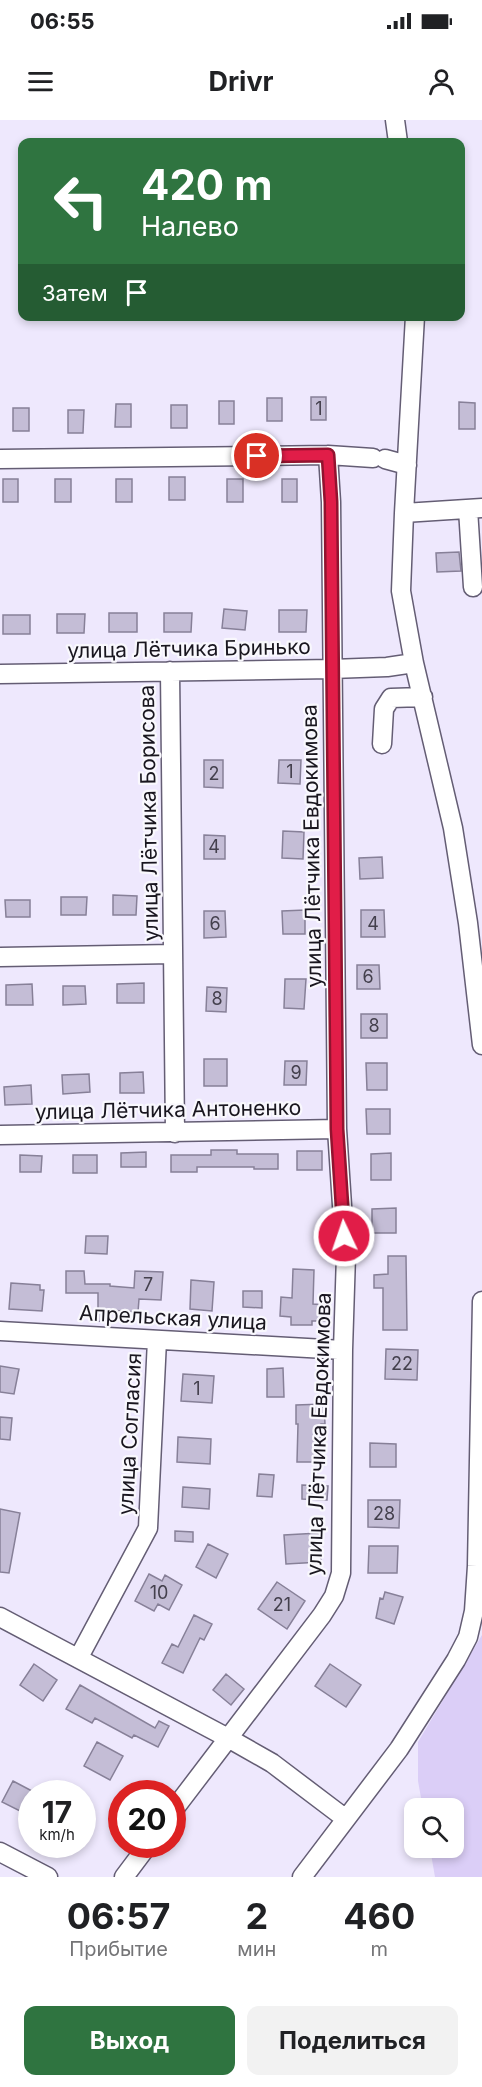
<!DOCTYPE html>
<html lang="ru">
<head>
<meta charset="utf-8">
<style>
	:root { --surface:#fff; --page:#f2f2f2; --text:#202124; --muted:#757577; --accent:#2f7440 }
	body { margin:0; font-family:Inter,sans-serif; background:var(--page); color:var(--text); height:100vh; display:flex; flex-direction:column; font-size:22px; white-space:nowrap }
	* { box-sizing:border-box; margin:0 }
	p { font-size:20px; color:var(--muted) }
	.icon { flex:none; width:33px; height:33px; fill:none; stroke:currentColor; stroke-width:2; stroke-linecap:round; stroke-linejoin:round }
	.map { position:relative; height:1757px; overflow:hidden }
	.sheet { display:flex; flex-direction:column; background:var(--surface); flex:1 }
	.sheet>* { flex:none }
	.top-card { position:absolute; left:18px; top:18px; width:447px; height:183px; border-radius:12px; box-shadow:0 3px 9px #0003; background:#2f7440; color:#fff; overflow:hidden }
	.controls { position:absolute; left:404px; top:1678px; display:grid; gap:12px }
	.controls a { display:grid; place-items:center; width:60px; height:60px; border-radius:12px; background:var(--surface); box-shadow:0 3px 9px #0003; font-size:30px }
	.speed { position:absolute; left:18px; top:1660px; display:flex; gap:12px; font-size:30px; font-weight:700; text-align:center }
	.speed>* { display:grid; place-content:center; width:78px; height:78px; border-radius:50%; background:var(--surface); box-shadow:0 3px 9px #0003; line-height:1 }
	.speed small { font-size:15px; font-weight:400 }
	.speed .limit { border:9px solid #d22; background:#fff; color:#111 }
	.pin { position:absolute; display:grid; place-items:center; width:51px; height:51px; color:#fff; margin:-26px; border:3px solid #fff; border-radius:50%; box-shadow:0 2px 6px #0007 }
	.me { position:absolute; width:66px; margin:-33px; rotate:357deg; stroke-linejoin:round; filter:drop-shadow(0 0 4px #0008) }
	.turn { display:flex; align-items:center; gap:21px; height:126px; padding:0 24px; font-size:27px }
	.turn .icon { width:78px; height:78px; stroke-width:2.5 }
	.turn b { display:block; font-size:42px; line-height:51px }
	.then { display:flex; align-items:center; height:57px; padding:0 24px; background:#0003; gap:12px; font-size:22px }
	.eta { display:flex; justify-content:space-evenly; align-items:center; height:102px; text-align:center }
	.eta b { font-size:36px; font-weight:700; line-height:42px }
	.primary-button { display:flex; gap:12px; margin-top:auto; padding:12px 24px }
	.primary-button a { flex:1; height:69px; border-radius:12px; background:var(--accent); color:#fff; font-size:24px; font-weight:700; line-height:69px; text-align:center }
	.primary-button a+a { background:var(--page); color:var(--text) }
	.status { display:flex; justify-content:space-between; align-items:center; height:42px; padding:0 30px; background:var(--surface); direction:ltr }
	.status svg { height:16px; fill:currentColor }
	header { display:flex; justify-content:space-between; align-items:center; height:78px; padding:0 24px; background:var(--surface); font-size:27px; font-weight:700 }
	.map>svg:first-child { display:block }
	.green { fill:#dbcef7 }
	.building { fill:#c4bdd6; stroke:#878098; stroke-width:1.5 }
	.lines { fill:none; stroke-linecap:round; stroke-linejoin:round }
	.minor-casing { stroke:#645d74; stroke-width:21 }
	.minor { stroke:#fff; stroke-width:18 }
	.route-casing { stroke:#92132f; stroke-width:15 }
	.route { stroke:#e11d48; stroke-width:10 }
	.labels { text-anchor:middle; stroke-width:4.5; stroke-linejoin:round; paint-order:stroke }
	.number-label { font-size:18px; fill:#44404d }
	.street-label { font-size:21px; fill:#19161f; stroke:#f9f8fd }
</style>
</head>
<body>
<div class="status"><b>06:55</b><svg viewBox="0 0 49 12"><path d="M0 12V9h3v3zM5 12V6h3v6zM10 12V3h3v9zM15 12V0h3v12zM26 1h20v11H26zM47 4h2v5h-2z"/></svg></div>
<header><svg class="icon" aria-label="menu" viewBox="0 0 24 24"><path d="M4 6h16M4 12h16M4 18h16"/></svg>Drivr<svg class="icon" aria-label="person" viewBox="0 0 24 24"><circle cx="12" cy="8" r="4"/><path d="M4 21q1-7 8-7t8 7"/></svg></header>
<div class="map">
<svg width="482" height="1757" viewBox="0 0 482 1757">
	<rect width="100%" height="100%" fill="#eee8fd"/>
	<path class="green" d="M482,1515V1757H435L430,1728H453V1689H423L418,1661V1622Z"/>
	<path class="building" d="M311,277H326V300H311Z
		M267,278H282V301H267Z
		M219,281H234V304H219Z
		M459,282L475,283V309H459Z
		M116,284H131V307H115Z
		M171,285H187V308H171Z
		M13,288H29V311H13Z
		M68,290H84L83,313H68Z
		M169,357H185V380H169Z
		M3,359H18V382H3Z
		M55,359H71V382H55Z
		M116,359H132V382H116Z
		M227,359H243V382H227Z
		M282,359H297V382H282Z
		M459,432L461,451L437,452L436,433Z
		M224,489L247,491L245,510L222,508Z
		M279,490H307L306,512H279Z
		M109,493H137V512H109Z
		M164,493H192L191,512H164Z
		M57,494H85L84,513H57Z
		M3,495H30V514H3Z
		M204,640H223V668L204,667Z
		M279,640H301L300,664L278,663Z
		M283,711L304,712L303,739L282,738Z
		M204,715L225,716V739H204Z
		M382,737L383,758L360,759L359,738Z
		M113,775L137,776L136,795H113Z
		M61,777H87L86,795H61Z
		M5,780H30V797H6Z
		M305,790V814H283L282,791Z
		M361,790H384L385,817H361Z
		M204,791H225L226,817L204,818Z
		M357,845H379L380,869H357Z
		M285,859H306L304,889L284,888Z
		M144,863V883H117V864Z
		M32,864L33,885H6V865Z
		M63,866H85L86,884L63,885Z
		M207,867L227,868L226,892L206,891Z
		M361,894H387V918H361Z
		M204,939H227V966H204Z
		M285,941H307L306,965H284Z
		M366,943H387V970H367Z
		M143,952L144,973H120V953Z
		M89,954L90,972L63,974L62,955Z
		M31,965L32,984L5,985L4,967Z
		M366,989H390V1014H367Z
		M211,1030H237V1034H278V1049H254V1047H197V1052H171V1035H211Z
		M297,1031H322V1050H297Z
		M146,1032V1047H121V1033Z
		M391,1033V1060H371V1034Z
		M20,1035L42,1036L41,1052H20Z
		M73,1035H97V1053H73Z
		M396,1088V1113H372V1089Z
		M86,1116H108L107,1134L85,1133Z
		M388,1136H406L407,1210H383V1168H374V1155L388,1154Z
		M293,1149L314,1150L313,1184L326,1185L325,1201H312V1205H291V1197L280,1196L281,1177L292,1178Z
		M66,1151H84L85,1164H110V1166L134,1168L135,1151L163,1152L161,1180L139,1179L138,1192L109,1190V1202L98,1201V1173H66Z
		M191,1160L214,1162L212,1191L190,1189Z
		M11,1163L40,1165V1170H44L42,1191L9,1189Z
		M243,1171H262V1188L243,1187Z
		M386,1229L418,1230L417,1260L385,1259Z
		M0,1246L19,1249L14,1274L0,1272Z
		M283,1248L284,1277H267V1249Z
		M183,1254L214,1256L212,1283L181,1281Z
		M324,1284L325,1304H321L320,1342H297L298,1304H296V1285Z
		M0,1297L12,1298L10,1320L0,1319Z
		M178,1317L211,1319L210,1344L177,1342Z
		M370,1323L396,1324V1347H370Z
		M259,1354L274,1355L272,1377L257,1376Z
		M302,1365L328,1366L327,1380L302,1379Z
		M183,1367L210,1369L209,1389L182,1387Z
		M368,1380H400L399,1408L368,1407Z
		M0,1389L20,1393L9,1453L0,1452Z
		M175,1411L193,1412V1422L175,1421Z
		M319,1413L321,1442L286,1444L284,1415Z
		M208,1424L228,1434L216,1458L196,1447Z
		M369,1426H398L397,1453H368Z
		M149,1454L162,1461L165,1455L182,1465L169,1490L158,1484L154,1491L135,1481Z
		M277,1462L305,1481L287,1509L258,1489Z
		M385,1472L403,1477L394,1504L376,1498L380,1478L383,1479Z
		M194,1495L212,1504L204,1520L200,1518L183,1553L162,1543L172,1524L178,1527Z
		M34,1544L57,1560L43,1581L20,1565Z
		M330,1544L361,1565L346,1587L315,1566Z
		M226,1554L244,1569L231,1585L213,1570Z
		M80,1565L155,1608L159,1601L169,1606L158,1627L134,1615L132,1618L95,1598L92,1603L66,1589Z
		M97,1622L123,1636L110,1660L84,1646Z
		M13,1661L32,1671V1697L2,1682Z"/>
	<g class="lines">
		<g class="minor-casing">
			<path id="minor" d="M395,0L398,22
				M415,196L404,393L401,471L414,543L453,708L468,803L482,925
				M328,335L331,382L337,1009L344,1116
				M0,339L328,335L373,338
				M385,339L407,345
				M468,389L473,467
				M404,393L482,388
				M170,551L175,1013
				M0,554L332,549L387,547L414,543
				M382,624L384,589L391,578L423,577
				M0,837L173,834
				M0,1015L337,1009
				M0,1211L343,1230
				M0,1497L228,1618L272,1643L346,1699
				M79,1537L148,1408L157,1220
				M172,1692L322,1495L334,1476L341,1453L343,1230L346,1135
				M0,1732L48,1757
				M124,1757L148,1725
				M302,1757L399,1629L456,1540L468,1517L474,1491L477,1446L482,1181"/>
		</g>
		<use href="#minor" class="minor"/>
	</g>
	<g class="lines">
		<g class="route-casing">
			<path id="route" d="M257,336L328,335L331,382L337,1009L344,1116"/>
		</g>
		<use href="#route" class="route"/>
	</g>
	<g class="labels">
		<g class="number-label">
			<text x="319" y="295">1</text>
			<text x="290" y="658">1</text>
			<text x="214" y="660">2</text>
			<text x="214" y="733">4</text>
			<text x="215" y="810">6</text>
			<text x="373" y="810">4</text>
			<text x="368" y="863">6</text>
			<text x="217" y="885">8</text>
			<text x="374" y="912">8</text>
			<text x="296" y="959">9</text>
			<text x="148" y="1171">7</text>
			<text x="402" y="1250">22</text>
			<text x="197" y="1275">1</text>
			<text x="384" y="1400">28</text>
			<text x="159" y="1479">10</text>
			<text x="282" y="1491">21</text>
		</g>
		<g class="street-label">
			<text transform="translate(189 529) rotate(-1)" y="7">улица Лётчика Бринько</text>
			<text transform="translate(149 693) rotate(-91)" y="7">улица Лётчика Борисова</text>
			<text transform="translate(312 726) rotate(-91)" y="7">улица Лётчика Евдокимова</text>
			<text transform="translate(168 990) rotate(-1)" y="7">улица Лётчика Антоненко</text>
			<text transform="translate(173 1198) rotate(3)" y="7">Апрельская улица</text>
			<text transform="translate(130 1314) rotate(-87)" y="7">улица Согласия</text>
			<text transform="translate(319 1314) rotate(-88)" y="7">улица Лётчика Евдокимова</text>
		</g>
	</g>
</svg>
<div class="controls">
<a><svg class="icon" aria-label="search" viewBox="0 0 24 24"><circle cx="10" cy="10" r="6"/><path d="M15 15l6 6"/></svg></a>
</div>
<div class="speed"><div>17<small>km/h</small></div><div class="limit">20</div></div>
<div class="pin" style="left:257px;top:336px;background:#d93025"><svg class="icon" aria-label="arrive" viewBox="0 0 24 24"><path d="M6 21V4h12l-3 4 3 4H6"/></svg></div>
<svg class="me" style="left:344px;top:1116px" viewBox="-20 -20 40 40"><circle r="17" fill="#e11d48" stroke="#fff" stroke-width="3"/><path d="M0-11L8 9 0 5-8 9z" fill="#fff"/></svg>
<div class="top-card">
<div class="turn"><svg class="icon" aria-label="left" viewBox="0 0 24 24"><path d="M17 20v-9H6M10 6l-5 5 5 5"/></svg><div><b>420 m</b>Налево</div></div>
<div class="then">Затем<svg class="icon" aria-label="arrive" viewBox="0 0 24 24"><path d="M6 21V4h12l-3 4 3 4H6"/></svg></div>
</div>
</div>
<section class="sheet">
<div class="eta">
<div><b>06:57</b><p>Прибытие</p></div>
<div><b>2</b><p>мин</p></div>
<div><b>460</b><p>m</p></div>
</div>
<div class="primary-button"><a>Выход</a><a>Поделиться</a></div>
</section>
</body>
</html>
